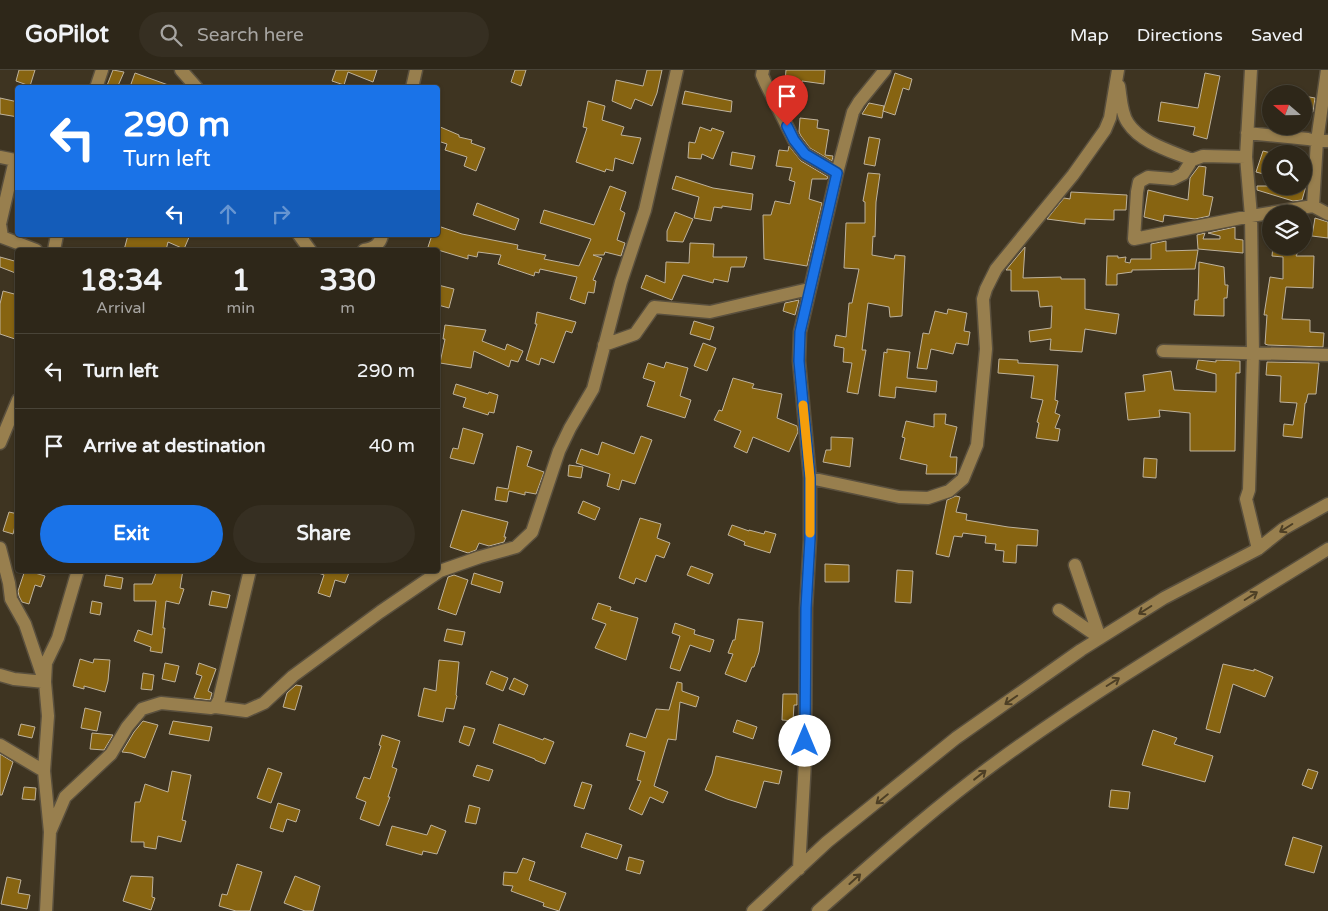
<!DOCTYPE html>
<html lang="en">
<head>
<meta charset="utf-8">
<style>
	:root { --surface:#2e2719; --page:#362f22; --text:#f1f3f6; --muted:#a7a5a2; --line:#494438; --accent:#1a73e8 }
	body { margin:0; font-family:"Varela Round",sans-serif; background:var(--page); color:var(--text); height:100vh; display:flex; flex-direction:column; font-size:19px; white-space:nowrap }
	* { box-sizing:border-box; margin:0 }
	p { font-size:16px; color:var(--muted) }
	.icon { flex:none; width:28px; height:28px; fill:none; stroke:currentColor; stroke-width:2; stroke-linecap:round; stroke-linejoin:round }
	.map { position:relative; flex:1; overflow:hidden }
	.sheet { position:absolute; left:15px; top:178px; width:425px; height:325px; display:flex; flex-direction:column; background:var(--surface); border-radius:5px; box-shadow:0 1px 4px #0004,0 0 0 1px var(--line) }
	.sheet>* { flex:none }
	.hud { position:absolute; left:15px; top:15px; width:425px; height:152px; border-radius:5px; box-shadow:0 1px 4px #0004,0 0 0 1px var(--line); background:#1a73e8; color:#fff; overflow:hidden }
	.needle { width:32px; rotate:290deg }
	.tools { position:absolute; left:1262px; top:15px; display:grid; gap:10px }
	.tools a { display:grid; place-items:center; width:50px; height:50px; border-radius:50%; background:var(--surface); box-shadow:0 1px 4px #0004,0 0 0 1px var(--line); font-size:25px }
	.pin { position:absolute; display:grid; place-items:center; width:42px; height:42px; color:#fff; margin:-51px -21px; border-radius:50% 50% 50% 0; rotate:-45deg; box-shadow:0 0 5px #0007 }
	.pin .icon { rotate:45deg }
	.me { position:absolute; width:55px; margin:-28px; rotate:0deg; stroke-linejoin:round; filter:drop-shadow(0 0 4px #0008) }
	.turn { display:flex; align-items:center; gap:18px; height:105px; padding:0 25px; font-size:22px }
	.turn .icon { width:65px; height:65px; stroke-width:2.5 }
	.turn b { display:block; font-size:35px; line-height:42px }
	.lanes { display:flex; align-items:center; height:48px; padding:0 25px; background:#0003; justify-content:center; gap:25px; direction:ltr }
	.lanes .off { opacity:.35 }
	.eta { display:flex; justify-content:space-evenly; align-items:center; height:85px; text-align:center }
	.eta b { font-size:30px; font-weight:800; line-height:35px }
	.cta { display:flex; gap:10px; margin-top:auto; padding:10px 25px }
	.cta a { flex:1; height:58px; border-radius:30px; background:var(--accent); color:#fff; font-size:20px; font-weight:800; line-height:58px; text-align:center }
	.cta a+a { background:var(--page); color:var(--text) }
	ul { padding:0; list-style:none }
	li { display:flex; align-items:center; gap:15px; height:75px; padding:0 25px; border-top:1px solid var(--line) }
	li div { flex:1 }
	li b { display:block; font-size:19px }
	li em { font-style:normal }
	header { display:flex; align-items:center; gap:30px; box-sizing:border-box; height:70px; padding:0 25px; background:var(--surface); border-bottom:1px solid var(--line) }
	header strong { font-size:24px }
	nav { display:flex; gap:28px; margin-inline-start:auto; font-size:18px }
	.search { width:350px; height:45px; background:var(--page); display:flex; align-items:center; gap:12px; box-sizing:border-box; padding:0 18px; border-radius:28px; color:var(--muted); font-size:19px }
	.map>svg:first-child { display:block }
	.building { fill:#876411; stroke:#beb29c }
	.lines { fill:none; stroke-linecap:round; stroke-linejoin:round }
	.minor-casing { stroke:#5a503e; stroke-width:15 }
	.minor { stroke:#987f4e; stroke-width:12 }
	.oneway { stroke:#4d3f25 }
	.route-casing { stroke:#114b97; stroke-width:12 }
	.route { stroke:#1a73e8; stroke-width:9 }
	.slow { stroke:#f59e0b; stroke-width:9 }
</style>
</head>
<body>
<header>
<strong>GoPilot</strong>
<div class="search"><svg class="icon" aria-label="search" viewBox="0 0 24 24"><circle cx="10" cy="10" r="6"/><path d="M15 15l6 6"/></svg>Search here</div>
<nav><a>Map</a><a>Directions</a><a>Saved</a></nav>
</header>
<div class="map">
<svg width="1328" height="841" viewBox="0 0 1328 841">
	<rect width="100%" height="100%" fill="#3e3421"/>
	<path class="building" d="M19,0H35L30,16L16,11Z
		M113,0L124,2L117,18H106Z
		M336,0H377L373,12L348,2L344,15L332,11Z
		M515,0H526L521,16L511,12Z
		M647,0H662L657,23L652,36L635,29L631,39L612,31L616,10L643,16Z
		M786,0H825L824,14L802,11V13L785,11Z
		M135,3L171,16V18H140L131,14Z
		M895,3L912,9L909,20L903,18L895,45L883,41Z
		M1205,3L1220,6L1207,69L1193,65L1195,57L1158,51L1161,32L1198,38Z
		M685,21L732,31L731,42L682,34Z
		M1304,26L1315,28L1313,42L1304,40Z
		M0,28L18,32V47L0,44Z
		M588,31L605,36L602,50L624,57L621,65L641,68L633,94L615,88L613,101L606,99L605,102L576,92L587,58L583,57Z
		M869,33L884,36L882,48L862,44Z
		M800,48L818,50L817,58L829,60L825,85L833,86L832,91L810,78L801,66L799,62Z
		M438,56L459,65V67L472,70L471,73L485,78L476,101L464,96L467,87L445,80L447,74L438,71Z
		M700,57L711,61L712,58L724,62L713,89L702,84L701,89L688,88L689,72L695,73Z
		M869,67L880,69L875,96L864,94Z
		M789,76L801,91L828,107L827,109H812L809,129L822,133L807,196L764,189L763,145H771L775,131L790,134L795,112L789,110L792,98L776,96L779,80L788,81Z
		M1263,81L1271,83V106L1256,102Z
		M732,82L755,86L752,99L730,95Z
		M1199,96L1206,97L1203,125L1213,127L1209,146L1195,149L1164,145L1163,152L1144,147L1148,120L1188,130L1190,108Z
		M868,103L880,104L876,132L875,167L873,166L872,185L894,189L895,185L905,186L902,246L890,247L889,237L868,233L862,280H866L858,324L847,322L852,293L843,292L844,278L834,276L836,265L846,267L849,233H852L859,199L844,198L846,153H865V132L863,131Z
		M676,106L713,118L753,124L751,140L722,136V138L714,137L711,151L694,148L699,127L672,119Z
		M610,116L626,122L620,140L625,143L617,170L625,173L621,186L605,182L604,185H593L602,188L593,210L596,211L594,223L588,222L585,234L570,229L577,207L540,199L539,203L535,202L534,206L498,194L501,185L478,182L477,187L468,185V189L428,177L432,165H438V156L462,164L518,175L517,179L546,185L544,189L579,196L591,169L540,153L544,140L594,155Z
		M1257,116H1306L1302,130L1293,131L1257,120Z
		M1071,122L1127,125L1126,140H1114V150L1085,149V154L1047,149L1064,128L1070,129Z
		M477,133L519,149L515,160L473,145Z
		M675,142L693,149L683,172L667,171V161Z
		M1315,148L1328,152V168L1312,166Z
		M1235,157V169L1243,170V183L1198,179L1197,165L1205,163L1203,169H1220V166L1208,163Z
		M128,165H190L184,179L168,172L166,180H124Z
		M1166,171V181L1198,180L1195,199L1132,200V202L1117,204V215H1106L1107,186H1118V188L1126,187L1125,192L1130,193L1131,189H1151V174Z
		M690,173L714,174L713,187H747L744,197H731L728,212L714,209L713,213L683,205L672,230L641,218L646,205L665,213L666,192L689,193Z
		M1273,176L1300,178L1296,186H1314L1313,218L1286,217L1282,249L1310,250V262L1324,263L1323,277L1268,275L1265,274L1267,245H1264L1270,207L1283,209V187L1272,186Z
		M1025,177L1023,208L1061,207V209H1085V239L1119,244L1116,264L1085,259L1082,282L1050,280L1051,269L1030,272L1029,261L1051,258L1052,236L1040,237L1038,221H1011V200H1006Z
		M0,187L18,192V204L0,197Z
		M1199,192L1224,197L1225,215H1228L1227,228H1224V246L1194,245L1195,230H1198Z
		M438,215L454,219L449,238L438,235Z
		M3,221L18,225V270L0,264V234Z
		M799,230L795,245L783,241L785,233Z
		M948,239L967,243L964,261L970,262L968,275L956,273L953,284L931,279L927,299L917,298L923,263L929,264L935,241L947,244Z
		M537,242L576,252L572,263L566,261L554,293L541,288L539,295L526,290L537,254H535Z
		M694,251L714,257L710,270L690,264Z
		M445,255L486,260L482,271L505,280L507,274L523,281L518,292L511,290L509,297L474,281L471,298L440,293L445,269H443Z
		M703,273L716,278L707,301L694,296Z
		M887,279L910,282L907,308L937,311L936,322L896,317L895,328L879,326L884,282L887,283Z
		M999,289L1018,290V293L1058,295L1055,330L1058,331L1055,343L1060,345L1055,358L1060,359L1058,371L1036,368L1039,353L1037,352L1043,330L1031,328L1034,306L998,303Z
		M1198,290L1216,292V290L1240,291V303H1236L1235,381H1190V343L1159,340L1160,347L1128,350L1125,323L1145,321L1143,305L1171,301L1174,320L1216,322V304L1196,299Z
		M666,292L688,298L680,326L691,330L685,348L647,336L655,312L643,308L648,293L664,298Z
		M1267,292L1319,293L1316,324H1308L1306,333H1305L1302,368L1283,366L1284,354L1293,355L1297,333L1280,332L1281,306L1266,305Z
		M733,308L754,314L752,318L782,324L777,348L797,356L798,362L789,382L753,367L747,383L734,377L741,361L714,350L719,340L722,341Z
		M456,314L488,324L489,322L498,325L494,343L489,342L488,345L463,337L466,328L453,324Z
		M934,344H946L945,354L957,357L950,387H957L956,404H926L927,395L900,389L905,368L902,367L906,351L934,357Z
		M463,358L483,364L474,394L450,388L453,378L458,379Z
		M641,366L652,370L635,414L622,410L619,420L607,416L610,404L576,393L581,379L598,385L602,372L634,384Z
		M831,367L853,368L850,397L823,392L826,380H831Z
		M517,376L532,381L527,396L544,402L536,424L525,422V425L509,421L507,432L495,430L497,417L508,419Z
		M1144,388L1157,389L1156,408L1143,407Z
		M569,395L583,397L581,408L568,406Z
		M956,426L960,427L956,442L967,444L966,450L1008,457L1038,460L1037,476L1017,475L1016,493L1003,492L1004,481L995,480L996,474L985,473L986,466L963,463L962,467L954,466L949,487L936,484L947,430Z
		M583,431L600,438L595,450L578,443Z
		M462,440L508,452L504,467H506L504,472L489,476L479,473L476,480L468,483L450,477Z
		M9,442L18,444L13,464L3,461Z
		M640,448L661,454L657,468L670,473L664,488L656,485L646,512L636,508L634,514L619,508Z
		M732,455L749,461V460L764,464L765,461L776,464L770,483L744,475L745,472L728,465Z
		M825,494L849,495V512H825Z
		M691,496L713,504L709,514L687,505Z
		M25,500L45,506L41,517L35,515L29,534L22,532L19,526L18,521Z
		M157,500H183L180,518L184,519L179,534L166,531L163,558H165L162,583L150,581L151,577L134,571L138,560L152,565L156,531H134V514H152Z
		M313,500H350L345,513L335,510L330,527L318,523L324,505L313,501Z
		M897,500L913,501L911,533L895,532Z
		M474,503L503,512L500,523L471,514Z
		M106,505L123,508L121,519L104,516Z
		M454,505L468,510L456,545L438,539L448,507Z
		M212,521L230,525L227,538L209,535Z
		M92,531L102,533L100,545L90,543Z
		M598,533L611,537L610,540L638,548L626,590L595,578L606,554L592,549Z
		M738,549L763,552L759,582L754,597H752L746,612L725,604L733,584L728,583L733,570H735Z
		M675,553L695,560L694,564L714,570L710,582L690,575L680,601L670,598L680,566L672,563Z
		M447,559L465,562L462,575L444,571Z
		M80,589L93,593L94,589L110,590L108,611L105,622L84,616V619L73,616Z
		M439,590L459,592L456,625L457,626L454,639L446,638L443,652L418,646L424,618L436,621Z
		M165,593L179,596L175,612L162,609Z
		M199,593L216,599L208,621L212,623L210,630L194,628L202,606L196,604Z
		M1223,594L1254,601V599L1273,607L1265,627L1233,614L1220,663L1206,659Z
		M491,601L508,608L503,621L486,614Z
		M143,603L154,605L152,620L141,619Z
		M514,608L528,615L524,625L509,619Z
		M677,612L682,613V621L699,627L696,637L680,632L676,670L668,669L654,716L668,722L663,733L650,727L642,745L629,739L641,711L637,710L645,682L626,676L630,663L646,668L656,639L669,640Z
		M296,615L302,616L295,640L283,637L287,623Z
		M783,624H797V635H794L793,651L782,650Z
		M85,638L101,642L97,661L81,658Z
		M737,650L757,657L753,669L733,662Z
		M143,651L158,655L145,688L131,683L122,682L134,662Z
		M173,651L212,657L209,671L169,664Z
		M21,654L35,657L32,668L18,665Z
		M499,654L543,670L544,668L554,672L545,694L535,690V689L493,673Z
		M464,656L475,659L469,676L459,672Z
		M1153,660L1177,668L1174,674L1213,686L1205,712L1142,695Z
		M92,663L113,665L104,680L90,679Z
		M382,665L400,671L392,697L397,699L388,727H390L379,756L360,749L366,732L356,728L364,707L370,709L381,676L379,675Z
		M0,684L13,692L2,725H0Z
		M716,686L782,701L779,714L764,711L756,738L727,729L705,720L712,704Z
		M477,695L493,700L489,711L473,706Z
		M268,698L282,703L271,733L257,728Z
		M1308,699L1318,702L1312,719L1302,715Z
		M172,701L191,705L182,750L186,751L181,772L158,766L156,779L144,777V772H131L135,732H140L145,714L168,722Z
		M582,712L592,715L584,739L574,736Z
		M24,717L36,718L35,730L22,729Z
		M1111,720L1130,722L1128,739L1109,737Z
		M278,733L300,740L296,752L287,749L283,762L270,758Z
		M469,735L480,738L476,754L465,752Z
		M431,755L446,761L437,784L423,781L422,785L386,775L392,756L427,765Z
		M586,763L622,775L617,789L581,777Z
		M1293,767L1322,776L1314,803L1285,795Z
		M629,787L644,791L640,804L626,800Z
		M523,788L535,792L529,810L566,823L559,841L543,836L544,833L511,821L513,816L503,815L504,802L517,803Z
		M237,794L262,802L250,841H236L219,836L222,824L227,825Z
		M131,806L153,807L152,827L155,828L151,840L123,831Z
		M295,806L320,816L313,841H305L284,833Z
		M7,807L21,810L18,823L30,825L27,839L1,834Z"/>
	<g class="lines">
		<g class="minor-casing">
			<path id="minor" d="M181,0L197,18
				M763,0L762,5L765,12L794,70L805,84L837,103
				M1251,0L1246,87L1251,146L1253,284L1249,420L1246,429L1258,479
				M1327,0L1317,71H1328
				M1119,16C1121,28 1121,43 1128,53C1141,73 1171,81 1192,90
				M96,18L102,0
				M412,18L416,0
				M1247,63L1308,69L1317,71L1313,136
				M0,87L15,90L0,154L2,167L36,180
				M1246,87L1203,86L1192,90L1183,104L1173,109L1148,107L1139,112L1137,122L1134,169L1251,146L1313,136L1328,144
				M299,165L310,180
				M54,180L57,165
				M364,180C374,178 380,175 382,165
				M604,275L635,264L654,237L710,242L809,219
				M1163,281L1328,285
				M0,373L18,330
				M810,408L899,427L928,428L949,421L963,409L977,375L986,279L983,229L986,219L996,199L1073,105L1105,60L1110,48L1118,0
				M0,478L9,513L11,529L25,554L43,607
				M1059,540L1100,568L1075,495
				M0,605L14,609L45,612
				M215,637L219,630L250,500
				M0,675L44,701
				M50,762L65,727L111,684L127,657L142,639L161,633L211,638L215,637L246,641L264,633L293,606L380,542L440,501L480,487L516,477L532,462L559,381L570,358L593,319L621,212L645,140L677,0
				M799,799L805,691L806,538L810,469V408L799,291L800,262L837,103L853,42L859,32L885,0
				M46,841L50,762L44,701L48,646L45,612L46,593L58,568L78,500
				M753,841L827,772L956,668L1081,580L1164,528L1258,479L1283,459L1328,434
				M818,841C877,789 935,737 998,691C1104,614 1217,548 1328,479"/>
		</g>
		<use href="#minor" class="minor"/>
	</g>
	<defs><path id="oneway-shaft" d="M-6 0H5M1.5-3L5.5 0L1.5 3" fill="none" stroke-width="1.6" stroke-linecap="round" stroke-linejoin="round" transform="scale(1.25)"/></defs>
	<g class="oneway">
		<use href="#oneway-shaft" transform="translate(1286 458) rotate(148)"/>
		<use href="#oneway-shaft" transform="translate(1251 526) rotate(-32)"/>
		<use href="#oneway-shaft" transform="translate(1145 540) rotate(148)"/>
		<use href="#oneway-shaft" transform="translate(1113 612) rotate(-32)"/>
		<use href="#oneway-shaft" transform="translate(1011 630) rotate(145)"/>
		<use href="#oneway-shaft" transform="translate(980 705) rotate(-38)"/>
		<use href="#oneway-shaft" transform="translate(882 729) rotate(141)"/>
		<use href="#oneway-shaft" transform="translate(855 809) rotate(-42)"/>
	</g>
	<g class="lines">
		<g class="route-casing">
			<path id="route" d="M787,56L794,70L805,84L837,103L800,262L799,291L810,408V469L806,538L805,671"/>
		</g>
		<use href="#route" class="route"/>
		<path class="slow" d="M803,335L810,408V463"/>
	</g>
</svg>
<div class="tools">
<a><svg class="needle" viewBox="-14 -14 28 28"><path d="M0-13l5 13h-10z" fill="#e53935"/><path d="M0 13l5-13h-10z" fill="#a7a5a2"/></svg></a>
<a><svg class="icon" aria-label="search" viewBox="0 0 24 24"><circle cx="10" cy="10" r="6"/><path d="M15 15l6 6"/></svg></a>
<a><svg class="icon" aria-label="layers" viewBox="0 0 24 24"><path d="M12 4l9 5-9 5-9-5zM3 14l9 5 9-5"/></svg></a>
</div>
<div class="pin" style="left:787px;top:56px;background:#d93025"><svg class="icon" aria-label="arrive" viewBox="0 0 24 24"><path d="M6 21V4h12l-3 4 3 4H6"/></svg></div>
<svg class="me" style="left:805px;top:671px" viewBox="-20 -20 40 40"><circle r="19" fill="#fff"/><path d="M0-13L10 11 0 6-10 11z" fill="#1a73e8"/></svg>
<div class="hud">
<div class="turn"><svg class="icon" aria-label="left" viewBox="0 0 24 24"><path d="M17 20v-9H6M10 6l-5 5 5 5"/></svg><div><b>290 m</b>Turn left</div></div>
<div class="lanes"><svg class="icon" aria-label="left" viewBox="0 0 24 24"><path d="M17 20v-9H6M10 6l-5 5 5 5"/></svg><svg class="icon off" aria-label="ahead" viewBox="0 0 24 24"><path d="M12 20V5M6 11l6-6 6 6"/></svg><svg class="icon off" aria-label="right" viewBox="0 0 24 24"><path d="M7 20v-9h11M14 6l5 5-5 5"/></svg></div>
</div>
<section class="sheet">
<div class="eta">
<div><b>18:34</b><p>Arrival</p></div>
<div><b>1</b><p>min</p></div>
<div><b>330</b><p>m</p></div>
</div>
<ul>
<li><svg class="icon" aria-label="left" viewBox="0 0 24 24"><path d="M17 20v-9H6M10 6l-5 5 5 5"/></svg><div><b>Turn left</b></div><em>290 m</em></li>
<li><svg class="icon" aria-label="arrive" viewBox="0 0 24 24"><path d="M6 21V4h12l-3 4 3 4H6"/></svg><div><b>Arrive at destination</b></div><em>40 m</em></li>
</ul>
<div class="cta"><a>Exit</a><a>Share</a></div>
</section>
</div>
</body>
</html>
